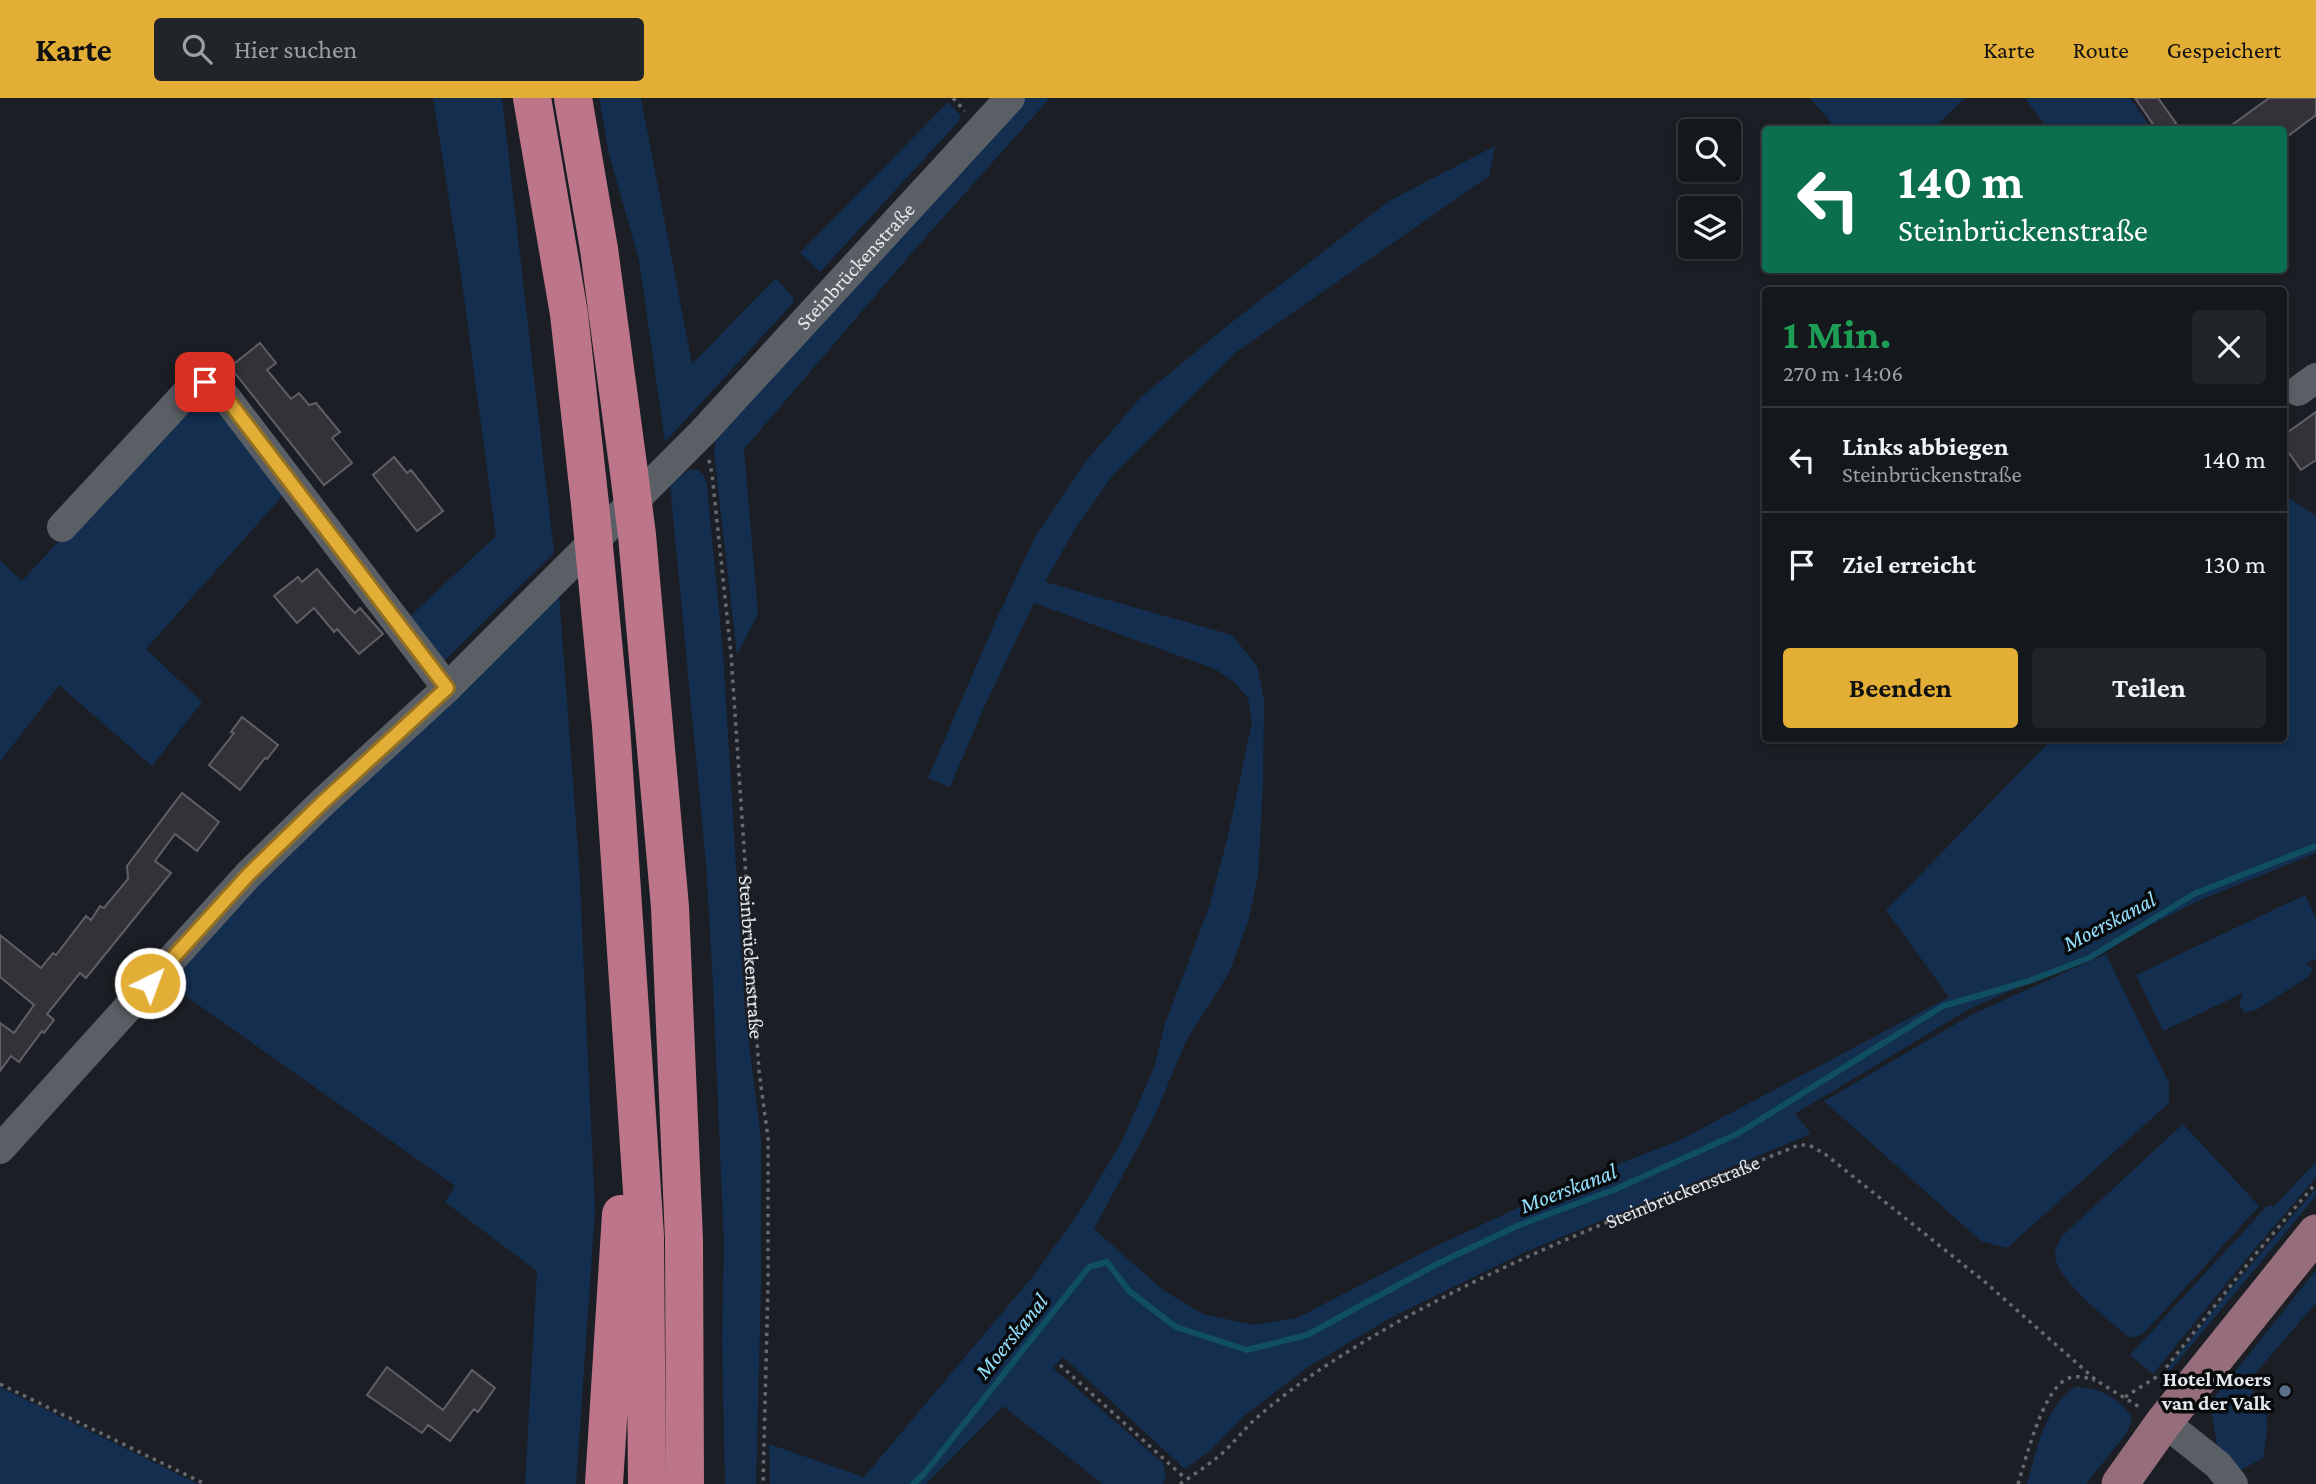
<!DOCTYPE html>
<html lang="de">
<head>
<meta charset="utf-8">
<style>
	:root { --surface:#14171c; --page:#212429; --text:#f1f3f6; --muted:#9d9fa3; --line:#33363b; --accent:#e3ae35 }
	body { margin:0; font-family:"Crimson Pro",serif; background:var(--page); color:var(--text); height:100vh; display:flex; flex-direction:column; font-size:26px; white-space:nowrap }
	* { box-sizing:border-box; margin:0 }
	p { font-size:23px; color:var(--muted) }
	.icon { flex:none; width:38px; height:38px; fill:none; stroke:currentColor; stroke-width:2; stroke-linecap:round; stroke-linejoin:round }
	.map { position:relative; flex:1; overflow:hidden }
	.details { position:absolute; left:1762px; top:189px; width:525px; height:455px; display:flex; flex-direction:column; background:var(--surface); border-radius:7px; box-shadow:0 4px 10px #0003,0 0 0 2px var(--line) }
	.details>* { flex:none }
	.guide { position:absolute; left:1762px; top:28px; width:525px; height:147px; border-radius:7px; box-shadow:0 4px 10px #0003,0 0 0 2px var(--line); background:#0b6e4f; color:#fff; overflow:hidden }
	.buttons { position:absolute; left:1678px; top:21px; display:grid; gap:14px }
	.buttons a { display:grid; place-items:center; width:63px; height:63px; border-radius:7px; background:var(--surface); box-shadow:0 4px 10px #0003,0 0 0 2px var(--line); font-size:35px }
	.pin { position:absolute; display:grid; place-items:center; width:60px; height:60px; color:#fff; margin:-30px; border-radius:14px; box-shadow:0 4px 10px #0006 }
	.me { position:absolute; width:77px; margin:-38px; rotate:42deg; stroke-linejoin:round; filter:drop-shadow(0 0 5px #0008) }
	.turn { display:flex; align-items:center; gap:24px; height:147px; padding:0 21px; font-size:32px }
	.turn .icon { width:91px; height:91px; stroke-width:2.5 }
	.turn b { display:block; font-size:49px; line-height:60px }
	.round { display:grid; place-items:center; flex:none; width:74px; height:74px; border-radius:7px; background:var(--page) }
	.overview { display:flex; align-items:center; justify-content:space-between; height:119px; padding:0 21px }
	h1 { font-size:42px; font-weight:700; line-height:52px; color:#1e9e55 }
	.cta { display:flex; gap:14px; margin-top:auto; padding:14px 21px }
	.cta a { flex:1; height:80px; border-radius:7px; background:var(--accent); color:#111; font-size:28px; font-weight:700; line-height:80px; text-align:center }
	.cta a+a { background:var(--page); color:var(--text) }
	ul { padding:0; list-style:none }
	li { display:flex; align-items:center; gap:21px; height:105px; padding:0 21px; border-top:2px solid var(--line) }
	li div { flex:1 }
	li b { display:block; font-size:26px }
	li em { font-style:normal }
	header { display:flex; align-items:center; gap:42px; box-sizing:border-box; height:98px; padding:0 35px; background:var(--accent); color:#111 }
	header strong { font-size:33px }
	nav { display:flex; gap:38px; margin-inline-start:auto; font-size:24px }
	.search { width:490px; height:63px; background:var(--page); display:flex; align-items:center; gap:18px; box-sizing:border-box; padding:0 24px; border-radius:7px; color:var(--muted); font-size:26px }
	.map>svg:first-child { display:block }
	.green { fill:#132e4f }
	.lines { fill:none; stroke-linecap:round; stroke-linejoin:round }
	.stream { stroke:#104f63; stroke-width:6 }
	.building { fill:#333238; stroke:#605f67; stroke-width:2 }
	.path { stroke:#666a6f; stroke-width:3.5; stroke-dasharray:3.5 5; stroke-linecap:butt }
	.minor { stroke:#5a5f65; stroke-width:30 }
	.major { stroke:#956d7b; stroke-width:37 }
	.highway { stroke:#bd7689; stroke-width:38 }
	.route-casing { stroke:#947122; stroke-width:18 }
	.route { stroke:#e3ae35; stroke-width:12 }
	.service-dot { fill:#5c6f8a; stroke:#08090b; stroke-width:2.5 }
	.labels { text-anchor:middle; stroke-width:7; stroke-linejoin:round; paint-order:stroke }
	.street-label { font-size:21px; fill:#e4e7eb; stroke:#08090b }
	.poi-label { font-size:21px; font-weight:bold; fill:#e4e7eb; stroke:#08090b; text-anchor:end }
	.water-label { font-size:23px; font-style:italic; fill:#93e0fe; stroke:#08090b }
</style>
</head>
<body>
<header>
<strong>Karte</strong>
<div class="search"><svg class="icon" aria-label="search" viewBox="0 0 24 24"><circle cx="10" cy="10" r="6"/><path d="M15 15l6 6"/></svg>Hier suchen</div>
<nav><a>Karte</a><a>Route</a><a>Gespeichert</a></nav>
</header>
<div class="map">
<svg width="2316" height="1386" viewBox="0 0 2316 1386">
	<rect width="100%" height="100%" fill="#1b1f25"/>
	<path class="green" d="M433,0H502L554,455L445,562H439L408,520L496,438L461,177Z
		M599,0H641L692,266L776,180L793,200L794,204L665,344L639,162L609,56Z
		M1025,0H1050L916,150L744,351L758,516L737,557L714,355L715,345L719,337Z
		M1810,0H1965L1932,32L1837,31Z
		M2025,0H2130L2152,31H2048Z
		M948,4L961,18L959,23L820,174L800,155Z
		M1495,48L1489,78L1235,255L1113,377L1076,429L1045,484L1232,537L1257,568L1264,602L1263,685L1258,778L1248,824L1229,875L1186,943L1155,1017L1094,1131L1163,1192L1203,1216L1253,1227L1297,1220L1434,1149L1585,1079L1680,1042L1949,899L1886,812L2052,641L2284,640V400L2286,398L2316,418V755L2198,803L2104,851L1969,911L1795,1016L1811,1036L1525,1154L1390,1220L1308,1269L1244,1318L1210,1353L1185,1371L1063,1259L1053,1270L1163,1365L1166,1378L1163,1386H1103L1003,1308L926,1386H770L769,1346L864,1379L1034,1177L1078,1116L1121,1045L1154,970L1165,926L1209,809L1228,738L1252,624L1248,600L1234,584L1215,571L1034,505L985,607L950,689L928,680L996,522L1035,439L1086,363L1141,299L1227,228L1389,103Z
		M209,296L285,395L146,551L202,604L152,668L59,587L0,664V462L22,483L180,312Z
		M688,372H698L704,377L707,388L723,555L745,915L761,1040V1185L756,1386H725L722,1240L724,1147L713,886L706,765L670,386Z
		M559,496L579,765L595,1113L576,1386H525L537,1173L445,1104L455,1088L173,889L167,881L264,776Z
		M2305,797L2316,820V861L2305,866L2313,871L2308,879L2258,911L2245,915L2239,907L2243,895L2163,933L2136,877Z
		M2106,856L2169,985V1005L2007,1150L1981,1143L1824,1003L1973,916Z
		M2183,1026L2259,1108L2144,1235L2133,1240L2126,1237C2107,1220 2053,1180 2055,1154C2056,1149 2060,1142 2062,1138Z
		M2316,1064V1079L2247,1160L2153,1276L2130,1257L2267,1108H2274Z
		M2316,1090V1098L2169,1274L2168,1270L2171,1266L2232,1189Z
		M2316,1172V1205L2246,1286C2274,1311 2268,1326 2263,1360L2237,1374L2218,1353L2210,1305Z
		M0,1289L198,1386H0Z
		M2075,1289C2100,1289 2117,1299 2132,1319L2128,1333L2086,1386H2027C2037,1351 2044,1311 2075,1289Z"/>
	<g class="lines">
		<path class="stream" d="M913,1386L924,1376L1089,1169L1107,1164L1129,1193L1176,1229L1247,1252L1307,1237L1435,1167L1517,1128L1616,1091L1737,1036L1943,908L2029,883L2089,860L2196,795L2316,748"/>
	</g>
	<path class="building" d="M2135,0H2158L2176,25L2167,32H2157Z
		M2269,0H2316V17L2284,41V32H2225Z
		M260,245L276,265L267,272L291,301L299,295L309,307L316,305L340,334L332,340L352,365L324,387L230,269Z
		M2316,314V362L2301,372L2284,348V337Z
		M394,359L407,375L411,372L443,413L417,433L373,377Z
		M317,471L348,508L355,515L360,510L383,536L359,556L337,531L334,534L314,510L297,525L274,498L298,479L302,484Z
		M242,619L278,647L267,661L265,660L240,692L209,667L234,635L231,634Z
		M182,695L219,724L197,753L175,736L155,763L171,775L86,880L80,875L47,916L54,922L44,935L42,933L19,964L11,958L0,973V925L14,935L34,907L0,879V837L41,870L53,855L56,857L86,818L91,822L100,808L104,810L128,781L127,768Z
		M387,1269L443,1312L472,1272L495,1290L478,1314L474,1311L450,1343L428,1327L422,1335L367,1297Z"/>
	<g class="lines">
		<g class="path">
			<path d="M953,0L965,13"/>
			<path id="s1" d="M709,362L712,376L731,556L759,973L768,1040V1187L763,1386"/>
			<path d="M1060,1267L1186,1381"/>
			<path d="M0,1286L205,1386"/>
			<path d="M2125,1299L2161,1276L2254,1158L2316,1085"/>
			<path id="s2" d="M1180,1386C1193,1377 1207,1368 1219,1358C1231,1348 1241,1335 1252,1324C1272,1306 1293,1290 1315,1275C1464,1174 1634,1114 1799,1047H1809L1825,1056L1985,1184L2097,1283L2141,1310"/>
			<path d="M2018,1386C2026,1361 2043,1289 2069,1280C2078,1277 2086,1280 2095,1282"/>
		</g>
		<g class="minor">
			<path d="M2298,293L2316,280"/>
			<path d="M62,429L195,286L200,284L209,285L221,293L447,590"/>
			<path id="s3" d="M0,1051L248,777L322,705L447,590L702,335L1010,0"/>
			<path d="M2164,1324L2218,1367L2233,1386"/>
		</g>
		<path class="major" d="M2120,1386L2164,1324L2316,1135"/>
		<path class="highway" d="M532,0L569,216L590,406L611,628L645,1138L647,1386
			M573,0L599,151L628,367L637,437L670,809L684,1142L685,1386
			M604,1386L621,1116"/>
	</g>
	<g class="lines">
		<g class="route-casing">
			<path id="route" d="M150,885L248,777L322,705L447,590L221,293L212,286L205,284"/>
		</g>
		<use href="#route" class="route"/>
	</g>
	<circle class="service-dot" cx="2285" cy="1293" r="7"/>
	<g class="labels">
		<g class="street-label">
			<text dy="7" stroke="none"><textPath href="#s3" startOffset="1230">Steinbrückenstraße</textPath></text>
			<text dy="7" stroke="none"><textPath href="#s1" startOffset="499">Steinbrückenstraße</textPath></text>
			<text dy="7" stroke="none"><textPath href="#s2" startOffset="586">Steinbrückenstraße</textPath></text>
		</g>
		<g class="poi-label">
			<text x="2271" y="1288">Hotel Moers<tspan x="2271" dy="24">van der Valk</tspan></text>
		</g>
		<g class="water-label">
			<text transform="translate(2109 823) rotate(-28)" y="8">Moerskanal</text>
			<text transform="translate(1568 1090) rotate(-21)" y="8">Moerskanal</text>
			<text transform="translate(1011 1238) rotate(-51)" y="8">Moerskanal</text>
		</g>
	</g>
</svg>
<div class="buttons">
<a><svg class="icon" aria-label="search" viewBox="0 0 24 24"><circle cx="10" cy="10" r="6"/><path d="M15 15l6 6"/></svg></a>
<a><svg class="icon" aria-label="layers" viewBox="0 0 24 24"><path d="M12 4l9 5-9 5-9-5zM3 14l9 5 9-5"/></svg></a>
</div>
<div class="pin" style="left:205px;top:284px;background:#d93025"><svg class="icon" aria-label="arrive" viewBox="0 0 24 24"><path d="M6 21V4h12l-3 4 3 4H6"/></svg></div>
<svg class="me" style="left:150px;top:885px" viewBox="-20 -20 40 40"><circle r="17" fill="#e3ae35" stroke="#fff" stroke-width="3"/><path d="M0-11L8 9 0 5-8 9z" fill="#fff"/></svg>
<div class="guide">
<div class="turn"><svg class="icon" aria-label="left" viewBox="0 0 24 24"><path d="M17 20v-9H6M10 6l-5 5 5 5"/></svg><div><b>140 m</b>Steinbrückenstraße</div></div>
</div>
<section class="details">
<div class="overview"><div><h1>1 Min.</h1><p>270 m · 14:06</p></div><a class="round"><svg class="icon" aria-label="close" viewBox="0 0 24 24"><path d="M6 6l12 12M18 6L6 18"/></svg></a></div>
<ul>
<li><svg class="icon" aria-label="left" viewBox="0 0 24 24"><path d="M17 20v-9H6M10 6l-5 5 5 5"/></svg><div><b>Links abbiegen</b><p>Steinbrückenstraße</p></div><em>140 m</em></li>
<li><svg class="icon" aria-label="arrive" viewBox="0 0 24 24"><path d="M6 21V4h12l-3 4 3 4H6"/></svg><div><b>Ziel erreicht</b></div><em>130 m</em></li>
</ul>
<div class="cta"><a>Beenden</a><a>Teilen</a></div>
</section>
</div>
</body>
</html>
